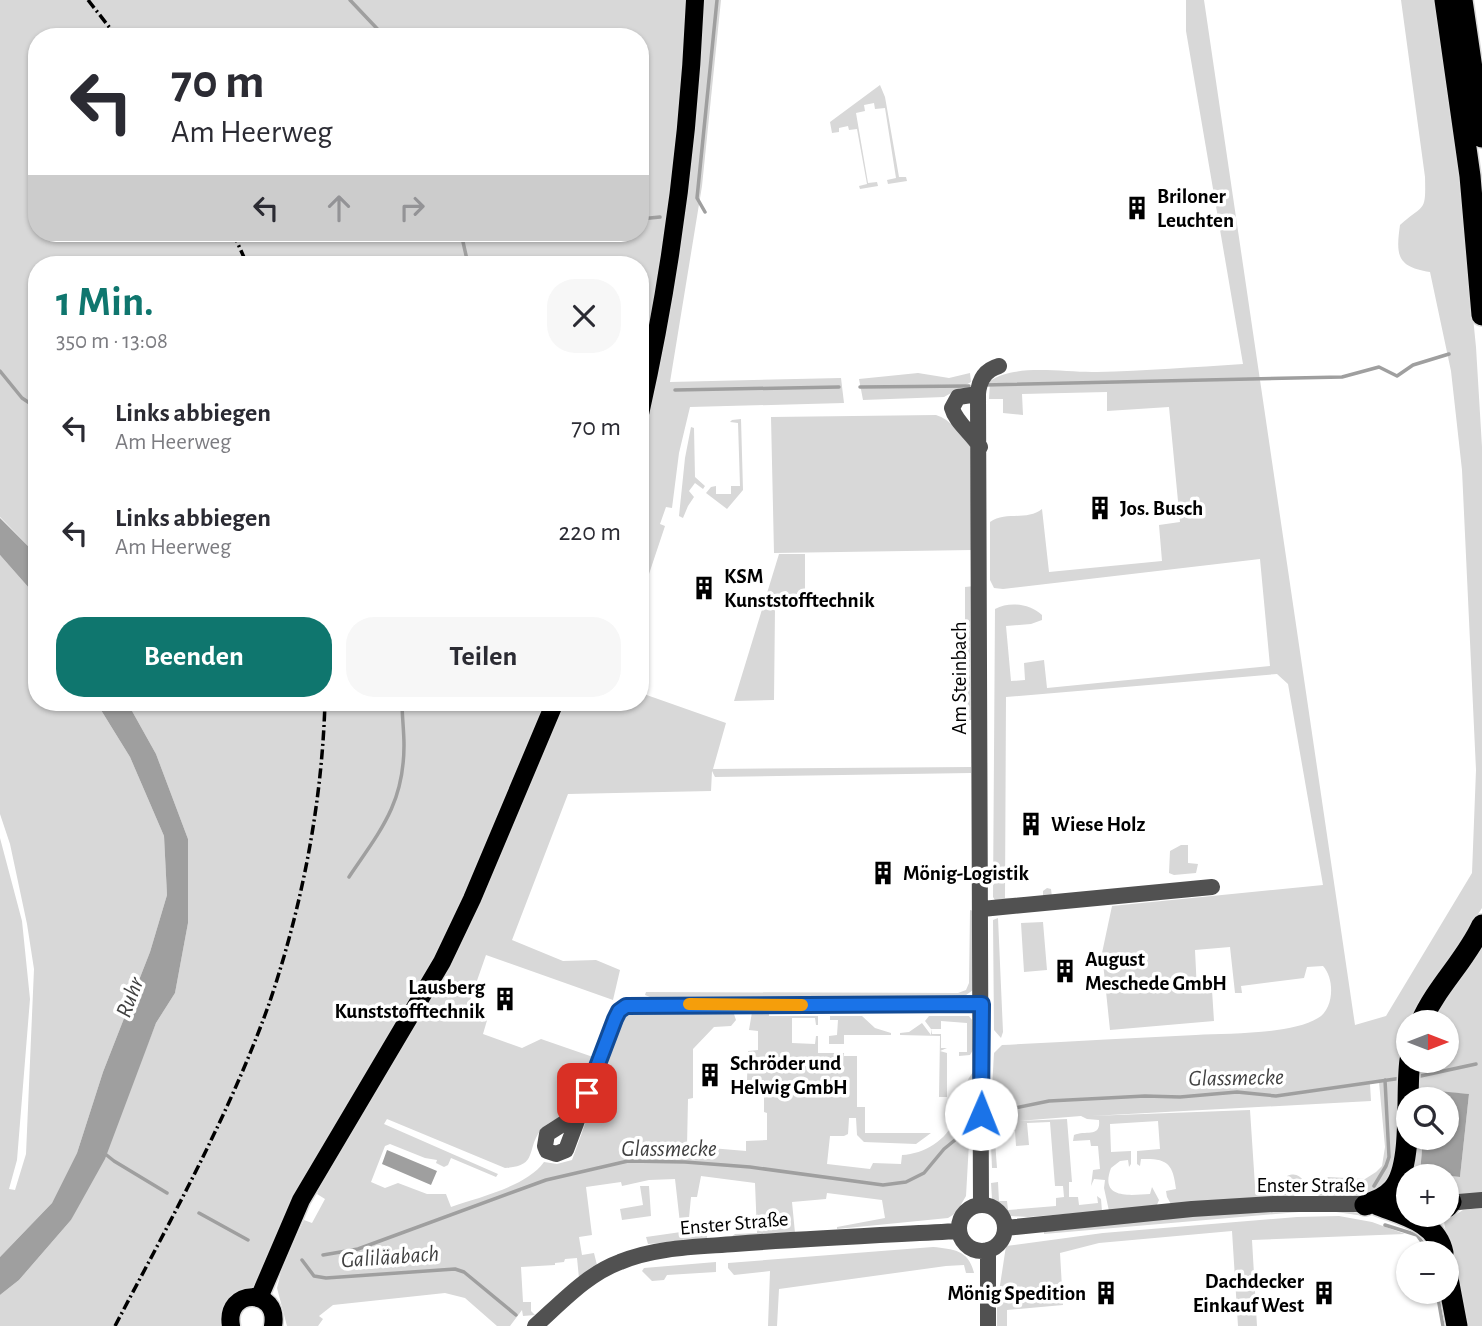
<!DOCTYPE html>
<html lang="de">
<head>
<meta charset="utf-8">
<style>
	:root { --surface:#fff; --page:#f7f7f7; --text:#2b2b33; --muted:#7c7c81; --accent:#0f766e }
	body { margin:0; font-family:"Alegreya Sans",sans-serif; background:var(--page); color:var(--text); height:100vh; display:flex; flex-direction:column; font-size:26px; white-space:nowrap }
	* { box-sizing:border-box; margin:0 }
	p { font-size:23px; color:var(--muted) }
	.icon { flex:none; width:38px; height:38px; fill:none; stroke:currentColor; stroke-width:2; stroke-linecap:round; stroke-linejoin:round }
	.map { position:relative; flex:1; overflow:hidden }
	.details { position:absolute; left:28px; top:256px; width:621px; height:455px; display:flex; flex-direction:column; background:var(--surface); border-radius:28px; box-shadow:0 2px 5px #0004 }
	.details>* { flex:none }
	.banner { position:absolute; left:28px; top:28px; width:621px; height:214px; border-radius:28px; box-shadow:0 2px 5px #0004; background:#fff; color:var(--text); overflow:hidden }
	.needle { width:46px; rotate:90deg }
	.buttons { position:absolute; left:1396px; top:1010px; display:grid; gap:14px }
	.buttons a { display:grid; place-items:center; width:63px; height:63px; border-radius:50%; background:var(--surface); box-shadow:0 2px 5px #0004; font-size:35px }
	.pin { position:absolute; display:grid; place-items:center; width:60px; height:60px; color:#fff; margin:-30px; border-radius:14px; box-shadow:0 4px 10px #0006 }
	.me { position:absolute; width:77px; margin:-38px; rotate:1deg; stroke-linejoin:round; filter:drop-shadow(0 0 5px #0008) }
	.turn { display:flex; align-items:center; gap:24px; height:147px; padding:0 28px; font-size:32px }
	.turn .icon { width:91px; height:91px; stroke-width:2.5 }
	.turn b { display:block; font-size:49px; line-height:60px }
	.lanes { display:flex; align-items:center; height:66px; padding:0 28px; background:#0003; justify-content:center; gap:35px; direction:ltr }
	.lanes .off { opacity:.35 }
	.round { display:grid; place-items:center; flex:none; width:74px; height:74px; border-radius:28px; background:var(--page) }
	.summary { display:flex; align-items:center; justify-content:space-between; height:119px; padding:0 28px }
	h1 { font-size:42px; font-weight:700; line-height:52px; color:var(--accent) }
	.action { display:flex; gap:14px; margin-top:auto; padding:14px 28px }
	.action a { flex:1; height:80px; border-radius:28px; background:var(--accent); color:#fff; font-size:28px; font-weight:700; line-height:80px; text-align:center }
	.action a+a { background:var(--page); color:var(--text) }
	ul { padding:0; list-style:none }
	li { display:flex; align-items:center; gap:21px; height:105px; padding:0 28px }
	li div { flex:1 }
	li b { display:block; font-size:26px }
	li em { font-style:normal }
	.map>svg:first-child { display:block }
	.green { fill:#d8d8d8; fill-rule:evenodd }
	.water { fill:#9f9f9f }
	.lines { fill:none; stroke-linecap:round; stroke-linejoin:round }
	.stream { stroke:#9f9f9f; stroke-width:3.5 }
	.major-casing { stroke:#dbdbdb; stroke-width:21 }
	.highway-casing { stroke:#dbdbdb; stroke-width:24 }
	.minor { stroke:#515151; stroke-width:16 }
	.major { stroke:#000; stroke-width:18 }
	.highway { stroke:#000; stroke-width:21 }
	.rail { stroke:#000; stroke-width:3.5; stroke-dasharray:10 3.5 2 3.5; stroke-linecap:butt }
	.route-casing { stroke:#114b97; stroke-width:18 }
	.route { stroke:#1a73e8; stroke-width:12 }
	.slow { stroke:#f59e0b; stroke-width:12 }
	.labels { text-anchor:middle; stroke-width:7; stroke-linejoin:round; paint-order:stroke }
	.poi-label { font-size:21px; font-weight:bold; fill:#000; stroke:#fff; text-anchor:start }
	.street-label { font-size:21px; fill:#000; stroke:#fff }
	.water-label { font-size:23px; font-style:italic; fill:#404040; stroke:#fff }
</style>
</head>
<body>
<div class="map">
<svg width="1482" height="1326" viewBox="0 0 1482 1326">
	<rect width="100%" height="100%" fill="#fff"/>
	<path class="green" d="M0,0H688L683,100L663,245L641,378L640,264H37V555L0,517ZM37,37H640V233H37Z
		M702,0H721L702,186L670,382L841,378L844,403L690,407L679,453L672,508L666,507L660,524L665,526L641,598V436L653,381Z
		M1186,0H1204L1355,1025L1386,1016L1472,873L1476,770L1462,470L1451,371L1430,272C1396,267 1396,254 1400,225C1424,203 1426,214 1425,177L1401,0H1435L1457,158L1476,347L1482,447V908L1420,1001L1411,1022H1409L1404,1039L1396,1172L1376,1197L1320,1198L1317,1193L1320,1184L1328,1177L1365,1179L1376,1172L1382,1166L1385,1147L1379,1082L1370,1084L1371,1101L1091,1116L1250,1110L1255,1186C1269,1192 1280,1191 1293,1183L1287,1176C1295,1173 1299,1175 1304,1181L1294,1196L1285,1199L1172,1206L1167,1197L1166,1191L1176,1189C1173,1163 1167,1158 1141,1159L1140,1166L1137,1164V1151L1160,1149L1158,1121L1110,1124L1111,1152L1131,1151V1164L1129,1167L1128,1160L1120,1161L1111,1168C1099,1200 1130,1195 1150,1194L1152,1187L1159,1200L1156,1207L1109,1211L1104,1188L1105,1180L1094,1179L1091,1186L1093,1170L1100,1169L1098,1146H1091L1090,1140L1073,1141L1074,1135C1086,1130 1101,1138 1099,1120L1087,1119L1081,1116L1018,1121L1067,1119L1072,1182H1069V1197H1078L1079,1205L1098,1203L1097,1196L1101,1199L1102,1211L1028,1217L1011,1216L1000,1210L992,1199L991,1183L998,1182L999,1201H1007L1008,1210L1056,1206V1198L1064,1197L1063,1186H1055L1050,1122L1027,1123L1029,1145L1016,1146L1015,1131L1003,1132V1140L995,1141L997,1168H992L990,1123L994,1053L1002,1045C1066,1042 1131,1038 1196,1035C1228,1033 1290,1035 1318,1018C1334,1009 1335,979 1323,966L1307,967L1304,978L1241,986L1242,993H1235L1230,947L1195,950L1197,991L1212,990L1214,1021L1110,1030L1102,953L1112,906L1323,885L1288,684L1277,674L1006,697L1005,898L1043,897V891L1047,888L1051,889L1052,897L996,902L993,897L995,609C1010,601 1030,604 1042,615V620L1031,624L1006,626L1011,681L1025,680L1024,663L1044,660L1047,688L1270,666L1260,559L1003,589L994,588L990,580V522C1006,511 1028,521 1042,509L1049,572L1162,561L1159,525L1180,522L1169,407L1107,411V392L1022,394L1023,415L1003,413V399H989L990,381C1016,363 1065,373 1097,372C1145,371 1194,367 1243,364L1186,31Z
		M880,85L885,97L899,177H906L907,181L888,184L887,180L896,178L885,108L875,109L874,103L864,105L865,111L856,113L868,183L877,182L878,186L860,189L859,186L867,184L857,129L849,130L848,126L839,128V132L832,133L830,122Z
		M918,373L949,378L970,373L971,382L944,397L863,400L859,379Z
		M936,415C950,419 961,434 970,446L972,550L774,553L771,417Z
		M741,419L743,490L727,509L706,493L711,487L716,486V494H731V486H740L738,423L730,422L732,420Z
		M691,427L694,428L695,477L705,486L703,489L695,483L689,491L694,497L688,506L683,518L679,516L685,458Z
		M779,554H805V597H787L786,607L775,608L774,700L734,701Z
		M0,555L37,597V702H96L130,757L164,836L167,895L150,952L103,1072L77,1153L52,1203L0,1257V838L22,921L30,999L17,1160L9,1189L15,1190L26,1154L34,969L27,924L10,844L0,814Z
		M975,586V720H965V587Z
		M641,693L726,723L713,769L971,767V773L715,777L712,771L711,791L568,794L512,940L563,961L596,960L620,970L613,1000L486,955L467,1009L488,1017L483,1034L522,1048L541,1039L593,1057L574,1110C565,1116 546,1122 540,1131C526,1151 538,1166 505,1168L387,1119L384,1124L498,1174L496,1177L451,1158L448,1165L444,1167L436,1163L437,1160L425,1158L390,1144L385,1146L371,1182L385,1188L398,1183L427,1194H446L451,1207C479,1197 526,1187 544,1162L557,1164L572,1160L622,1022L629,1013L731,1012L734,1014L736,1020L731,1026L714,1027L693,1049V1098L688,1099L687,1146L746,1151V1141L767,1140V1113L764,1112V1080H747L748,1051L758,1050V1031L749,1030L752,1012H769V1016H818V1025H816L815,1018H792V1043L815,1044L816,1036H818V1053H844V1056H857V1107H865V1133H931L916,1144L864,1142L857,1135L856,1118H849L848,1134L844,1136H830L827,1164L870,1169L873,1163L901,1164L902,1155C924,1154 947,1140 955,1119C962,1103 961,1087 973,1072L966,1196L956,1213L948,1218L837,1229V1227L885,1218L882,1200L827,1193L826,1199L792,1202L795,1233L731,1237L735,1234L757,1233L755,1183L701,1176L697,1197H691L688,1228L707,1231V1239L648,1244L646,1237L681,1232L675,1179L649,1180L622,1186L621,1182L586,1187L592,1235L579,1237L582,1255L594,1253L597,1265L579,1278L577,1258L565,1259L564,1262L555,1263V1265L521,1267L523,1302H531V1311L535,1315L523,1316L522,1310L510,1326H497L465,1298L445,1293L333,1305L319,1316L323,1319L318,1326H287L277,1288L282,1268L304,1220L312,1223L325,1199L317,1194L329,1166L410,1029L561,702H640Z
		M127,702H548L482,864L441,948L250,1292L226,1326H0V1295L19,1280L71,1220L135,1076L156,1023L175,993L188,923V839L156,754Z
		M1181,845H1188V863L1198,864L1196,873L1174,875L1169,873L1170,851Z
		M970,910L974,911L973,990L962,998L655,999L645,995L646,992L958,993L966,990L969,983Z
		M998,918L1003,1032L1001,1038L994,1030L993,920Z
		M1043,922L1047,970L1024,972L1021,923Z
		M1482,938V1195L1447,1197V1176H1411L1413,1138H1423L1420,1173L1460,1177L1469,1094L1428,1091L1427,1099H1415L1421,1061L1447,1060V1022H1433L1442,1000Z
		M830,1016H862L875,1028L891,1033V1035H844V1044H829V1036L837,1035L838,1020H830Z
		M929,1016H969L972,1020L973,1050L970,1055L959,1056V1052H967V1023L941,1021V1029H931L932,1034H941V1048H947L940,1051L947,1053V1097H939L940,1036L900,1035V1033L909,1032L922,1023L931,1035V1029L925,1021Z
		M640,1186H649L651,1216L622,1220L620,1209L643,1205Z
		M1482,1208V1326H1464L1444,1222L1463,1210Z
		M1335,1209L1365,1214L1364,1216L1336,1212H1299L1044,1234V1232C1139,1215 1238,1211 1335,1209Z
		M1339,1216L1372,1222L1405,1234L1252,1240L1257,1326H1238L1232,1231L1099,1243L1060,1253L1063,1305L1007,1310V1326H997V1305L1006,1246L1103,1233L1297,1217Z
		M933,1247C953,1249 969,1250 974,1273H966L964,1265L946,1266L779,1289L777,1326H768L770,1271L734,1275L728,1268V1263Z
		M716,1262V1272L667,1275L664,1280L652,1281L642,1271L644,1268Z"/>
	<path class="water" d="M0,518L37,555V597L0,555Z
		M96,702H127L156,754L188,839V923L175,993L156,1023L105,1159L71,1220L19,1280L0,1295V1257L52,1203L77,1153L103,1072L150,952L167,895L164,836L130,757Z
		M1428,1090L1469,1094L1460,1177L1420,1173L1423,1138H1447V1099H1427Z
		M387,1150L437,1171L431,1185L382,1164Z"/>
	<g class="lines">
		<path class="stream" d="M350,0L385,37
			M705,212L697,198L717,0
			M640,219L660,217
			M461,233L468,264
			M463,238L515,233
			M0,371L22,398L37,408
			M984,385L1342,377L1379,367L1397,376L1413,365L1449,354
			M860,387L969,386
			M675,390L839,387
			M349,877C380,831 404,804 404,745C404,731 402,716 402,702
			M1416,1077L1476,1064
			M995,1112L1049,1101L1145,1096L1180,1097L1237,1092L1276,1096L1402,1078
			M104,1153L114,1161L167,1193
			M1374,1186L1386,1166L1389,1157L1385,1080
			M199,1213L248,1240
			M1385,1225L1417,1235L1430,1253
			M323,1255L358,1249L546,1180L628,1161L685,1162L750,1167L883,1185L906,1182L924,1173L944,1149L966,1131
			M302,1260L314,1276L326,1278L455,1269L464,1272L516,1315
			M1437,1292L1443,1326"/>
		<g class="major-casing">
			<path id="major" d="M640,414C670,281 689,136 695,0
				M259,1298L301,1200L442,962L472,899L555,702
				M231,1326C224,1288 280,1287 273,1326"/>
		</g>
		<g class="highway-casing">
			<path id="highway" d="M1445,0L1470,176L1482,315
				M1462,0L1482,137
				M1421,1022C1436,987 1466,960 1482,925
				M1365,1205C1376,1201 1385,1198 1393,1189C1414,1165 1405,1094 1410,1060
				M1378,1205C1404,1215 1437,1222 1443,1253
				M1447,1207L1451,1202
				M1447,1273L1457,1326"/>
		</g>
		<path class="minor" d="M978,394L958,397L952,408C956,423 972,433 980,447
			M982,909L1212,887
			M580,1113L547,1134L545,1146L547,1151L556,1154L566,1150L615,1019L619,1011L626,1006L982,1004
			M1447,1203L1482,1200
			M981,1205L978,394C979,380 985,370 999,366
			M959 1228a23 23 0 1 1 46 0a23 23 0 1 1-46 0Z
			M1005,1228L1192,1209L1273,1204H1409
			M535,1326C561,1303 587,1274 620,1262C656,1247 697,1247 735,1244C810,1238 885,1235 959,1231
			M988,1326V1250"/>
		<use href="#major" class="major"/>
		<use href="#highway" class="highway"/>
		<path class="rail" d="M88,0L117,37
			M233,233L247,264
			M115,1326C170,1221 229,1116 269,1004C302,907 322,804 325,702"/>
	</g>
	<g class="lines">
		<g class="route-casing">
			<path id="route" d="M587,1093L615,1019L619,1011L626,1006L982,1004L981,1114"/>
		</g>
		<use href="#route" class="route"/>
		<path class="slow" d="M689,1004L802,1005"/>
	</g>
	<defs>
		<g id="building-bare" transform="scale(1.89)"><path d="M-4-6H4V6H1V3H-1V6H-4ZM-2.5-4.3h1.7v1.8h-1.7ZM.8-4.3h1.7v1.8H.8ZM-2.5-1h1.7V.8h-1.7ZM.8-1h1.7V.8H.8Z" fill="#000" stroke="#fff" stroke-width="2.5" paint-order="stroke"/></g>
	</defs>
	<g fill-rule="evenodd">
		<use href="#building-bare" x="1137" y="208"/>
		<use href="#building-bare" x="1100" y="508"/>
		<use href="#building-bare" x="704" y="588"/>
		<use href="#building-bare" x="1031" y="824"/>
		<use href="#building-bare" x="883" y="873"/>
		<use href="#building-bare" x="1065" y="971"/>
		<use href="#building-bare" x="505" y="999"/>
		<use href="#building-bare" x="710" y="1075"/>
		<use href="#building-bare" x="1106" y="1293"/>
		<use href="#building-bare" x="1324" y="1293"/>
	</g>
	<g class="labels">
		<g class="poi-label">
			<text x="1157" y="203">Briloner<tspan x="1157" dy="24">Leuchten</tspan></text>
			<text x="1120" y="515">Jos. Busch</text>
			<text x="724" y="583">KSM<tspan x="724" dy="24">Kunststofftechnik</tspan></text>
			<text x="1051" y="831">Wiese Holz</text>
			<text x="903" y="880">Mönig-Logistik</text>
			<text x="1085" y="966">August<tspan x="1085" dy="24">Meschede GmbH</tspan></text>
			<text x="485" y="994" text-anchor="end">Lausberg<tspan x="485" dy="24">Kunststofftechnik</tspan></text>
			<text x="730" y="1070">Schröder und<tspan x="730" dy="24">Helwig GmbH</tspan></text>
			<text x="1304" y="1288" text-anchor="end">Dachdecker<tspan x="1304" dy="24">Einkauf West</tspan></text>
			<text x="1086" y="1300" text-anchor="end">Mönig Spedition</text>
		</g>
		<g class="street-label">
			<text transform="translate(959 678) rotate(-90)" y="7">Am Steinbach</text>
			<text x="1311" y="1192">Enster Straße</text>
			<text transform="translate(734 1223) rotate(-5)" y="7">Enster Straße</text>
		</g>
		<g class="water-label">
			<text transform="translate(129 997) rotate(-69)" y="8">Ruhr</text>
			<text transform="translate(1236 1077) rotate(-1)" y="8">Glassmecke</text>
			<text x="669" y="1156">Glassmecke</text>
			<text transform="translate(390 1256) rotate(-4)" y="8">Galiläabach</text>
		</g>
	</g>
</svg>
<div class="buttons">
<a><svg class="needle" viewBox="-14 -14 28 28"><path d="M0-13l5 13h-10z" fill="#e53935"/><path d="M0 13l5-13h-10z" fill="#7c7c81"/></svg></a>
<a><svg class="icon" aria-label="search" viewBox="0 0 24 24"><circle cx="10" cy="10" r="6"/><path d="M15 15l6 6"/></svg></a>
<a>+</a>
<a>−</a>
</div>
<div class="pin" style="left:587px;top:1093px;background:#d93025"><svg class="icon" aria-label="arrive" viewBox="0 0 24 24"><path d="M6 21V4h12l-3 4 3 4H6"/></svg></div>
<svg class="me" style="left:981px;top:1114px" viewBox="-20 -20 40 40"><circle r="19" fill="#fff"/><path d="M0-13L10 11 0 6-10 11z" fill="#1a73e8"/></svg>
<div class="banner">
<div class="turn"><svg class="icon" aria-label="left" viewBox="0 0 24 24"><path d="M17 20v-9H6M10 6l-5 5 5 5"/></svg><div><b>70 m</b>Am Heerweg</div></div>
<div class="lanes"><svg class="icon" aria-label="left" viewBox="0 0 24 24"><path d="M17 20v-9H6M10 6l-5 5 5 5"/></svg><svg class="icon off" aria-label="ahead" viewBox="0 0 24 24"><path d="M12 20V5M6 11l6-6 6 6"/></svg><svg class="icon off" aria-label="right" viewBox="0 0 24 24"><path d="M7 20v-9h11M14 6l5 5-5 5"/></svg></div>
</div>
<section class="details">
<div class="summary"><div><h1>1 Min.</h1><p>350 m · 13:08</p></div><a class="round"><svg class="icon" aria-label="close" viewBox="0 0 24 24"><path d="M6 6l12 12M18 6L6 18"/></svg></a></div>
<ul>
<li><svg class="icon" aria-label="left" viewBox="0 0 24 24"><path d="M17 20v-9H6M10 6l-5 5 5 5"/></svg><div><b>Links abbiegen</b><p>Am Heerweg</p></div><em>70 m</em></li>
<li><svg class="icon" aria-label="left" viewBox="0 0 24 24"><path d="M17 20v-9H6M10 6l-5 5 5 5"/></svg><div><b>Links abbiegen</b><p>Am Heerweg</p></div><em>220 m</em></li>
</ul>
<div class="action"><a>Beenden</a><a>Teilen</a></div>
</section>
</div>
</body>
</html>
